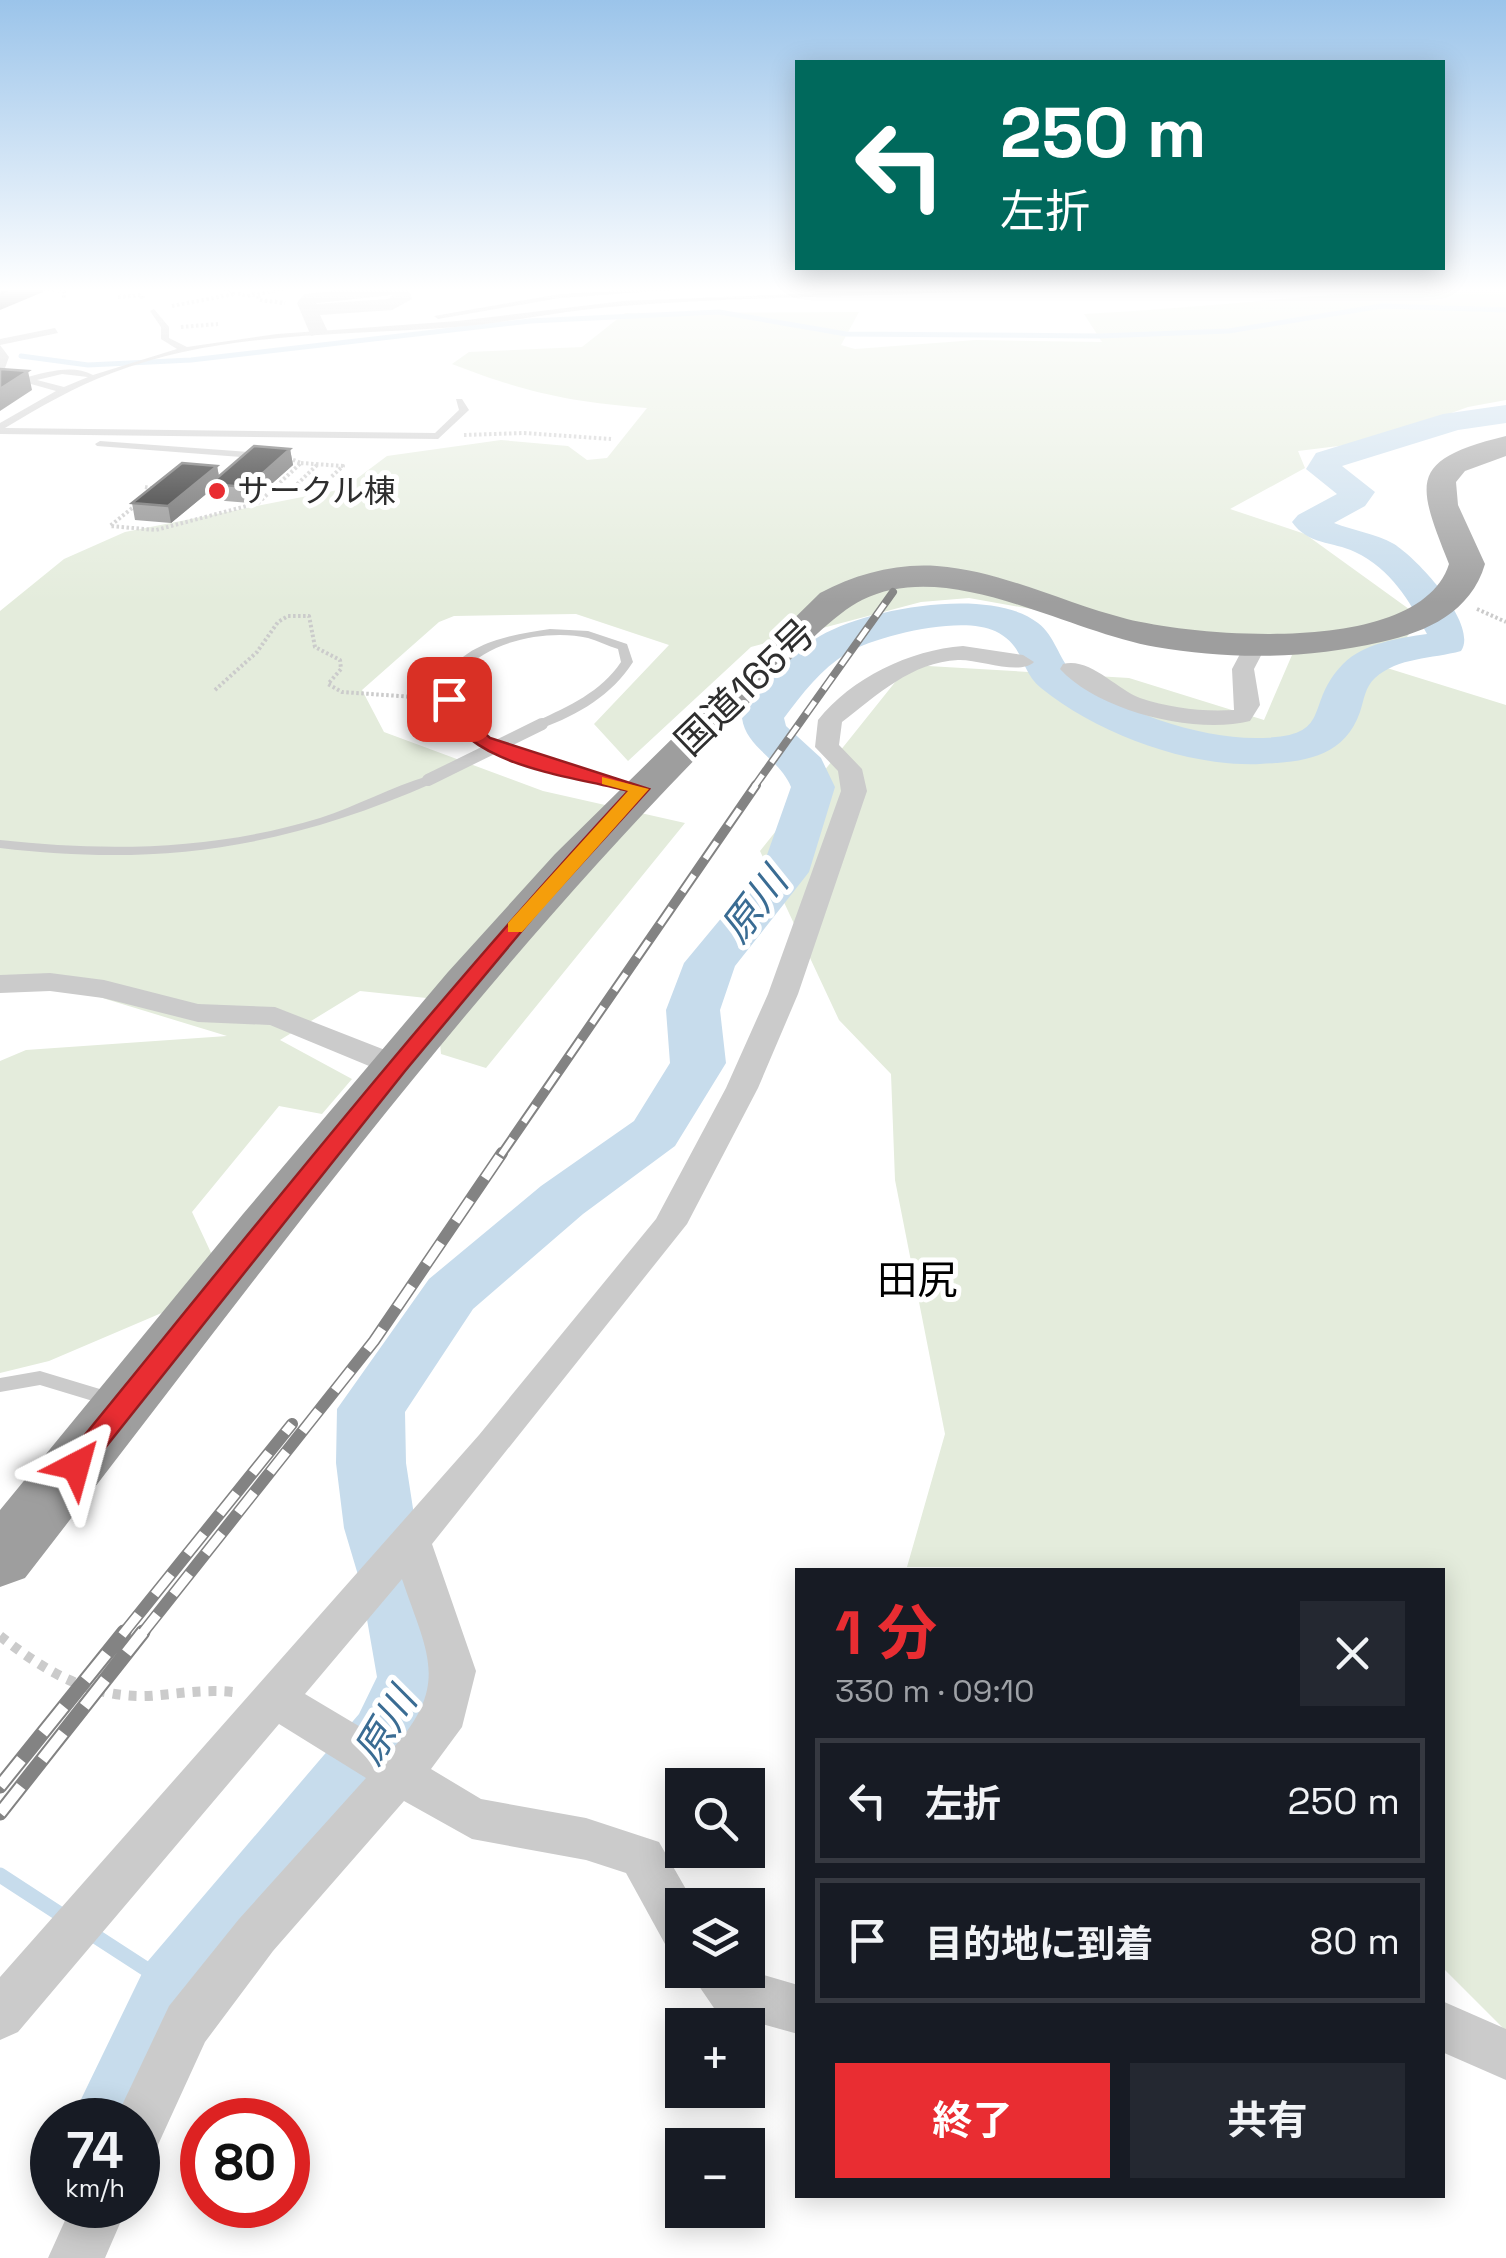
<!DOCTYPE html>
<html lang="ja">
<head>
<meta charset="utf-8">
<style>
	:root { --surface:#171b24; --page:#242831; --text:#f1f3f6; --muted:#9ea1a6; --line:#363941; --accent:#e92d32 }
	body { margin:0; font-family:"Space Grotesk","Noto Sans JP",sans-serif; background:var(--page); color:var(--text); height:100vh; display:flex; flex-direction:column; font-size:38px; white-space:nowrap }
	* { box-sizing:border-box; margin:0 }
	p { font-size:32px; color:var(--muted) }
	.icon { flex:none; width:55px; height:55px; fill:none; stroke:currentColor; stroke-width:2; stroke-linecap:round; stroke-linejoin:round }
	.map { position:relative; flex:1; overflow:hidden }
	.panel { position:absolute; left:795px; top:1568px; width:650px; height:630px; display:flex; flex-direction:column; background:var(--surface); border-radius:0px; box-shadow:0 5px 25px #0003 }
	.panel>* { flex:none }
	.top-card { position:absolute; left:795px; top:60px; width:650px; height:210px; border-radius:0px; box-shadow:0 5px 25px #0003; background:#00695c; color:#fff; overflow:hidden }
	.fabs { position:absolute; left:665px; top:1768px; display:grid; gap:20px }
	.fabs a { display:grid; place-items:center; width:100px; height:100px; border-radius:0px; background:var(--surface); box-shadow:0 5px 25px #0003; font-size:50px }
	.speed { position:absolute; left:30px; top:2098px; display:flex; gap:20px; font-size:50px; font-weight:700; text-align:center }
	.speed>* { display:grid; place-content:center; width:130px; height:130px; border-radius:50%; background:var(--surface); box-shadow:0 5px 25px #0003; line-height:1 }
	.speed small { font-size:25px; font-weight:400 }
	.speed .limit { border:15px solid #d22; background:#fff; color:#111 }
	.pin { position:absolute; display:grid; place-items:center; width:85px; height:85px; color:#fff; margin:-42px; border-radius:20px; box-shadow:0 5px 15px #0006 }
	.me { position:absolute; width:110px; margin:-55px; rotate:39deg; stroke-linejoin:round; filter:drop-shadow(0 0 8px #0008) }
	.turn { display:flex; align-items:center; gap:35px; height:210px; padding:0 40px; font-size:45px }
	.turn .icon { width:130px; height:130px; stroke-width:2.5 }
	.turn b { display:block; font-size:70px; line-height:85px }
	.round { display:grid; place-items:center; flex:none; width:105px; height:105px; border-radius:0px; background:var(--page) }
	.headline { display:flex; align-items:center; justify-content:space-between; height:170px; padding:0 40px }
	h1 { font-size:60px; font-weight:700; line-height:75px; color:var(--accent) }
	.cta { display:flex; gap:20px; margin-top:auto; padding:20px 40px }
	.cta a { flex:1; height:115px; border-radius:0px; background:var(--accent); color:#fff; font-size:40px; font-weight:700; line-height:115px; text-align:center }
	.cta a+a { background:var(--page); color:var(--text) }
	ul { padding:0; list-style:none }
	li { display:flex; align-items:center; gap:30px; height:125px; margin:0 20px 15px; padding:0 20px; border:5px solid var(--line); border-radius:0px }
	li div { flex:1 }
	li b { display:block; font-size:38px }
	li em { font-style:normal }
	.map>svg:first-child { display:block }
	.green { fill:#e4ecdc }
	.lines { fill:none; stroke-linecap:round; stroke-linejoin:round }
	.stream-far1 { stroke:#c7dcec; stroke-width:5 }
	.stream { stroke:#c7dcec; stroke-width:15 }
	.river { fill:#c7dcec; fill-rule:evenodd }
	.path-far1 { stroke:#cbcbcb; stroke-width:4; stroke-dasharray:2.5 2.5; stroke-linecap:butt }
	.path { stroke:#cbcbcb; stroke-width:10; stroke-dasharray:8 8; stroke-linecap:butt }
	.service { fill:#cbcbcb; fill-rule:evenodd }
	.minor { fill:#cbcbcb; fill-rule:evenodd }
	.tertiary { fill:#cbcbcb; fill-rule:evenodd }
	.trunk { fill:#9e9e9e; fill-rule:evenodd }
	.rail-far3-casing { stroke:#838383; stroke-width:8 }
	.rail-far2-casing { stroke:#838383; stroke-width:10 }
	.rail-far1-casing { stroke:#838383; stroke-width:12 }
	.rail-casing { stroke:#838383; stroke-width:15 }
	.rail-far3 { stroke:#fff; stroke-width:5; stroke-dasharray:15; stroke-linecap:butt }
	.rail-far2 { stroke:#fff; stroke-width:6; stroke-dasharray:20; stroke-linecap:butt }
	.rail-far1 { stroke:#fff; stroke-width:9; stroke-dasharray:26; stroke-linecap:butt }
	.rail { stroke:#fff; stroke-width:11; stroke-dasharray:34; stroke-linecap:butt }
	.service-bridge { stroke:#cbcbcb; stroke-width:12 }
	.wall { fill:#8a8a8a }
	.shaded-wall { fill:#5b5b5b }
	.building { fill:#151515; stroke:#5b5b5b; stroke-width:2.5 }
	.route { fill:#e92d32; stroke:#971d20; stroke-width:2.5 }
	.slow { fill:#f59e0b }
	.poi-dot { fill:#e92d32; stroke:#fff; stroke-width:4 }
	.labels { text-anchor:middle; stroke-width:10; stroke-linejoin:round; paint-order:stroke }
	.far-poi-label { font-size:32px; fill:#2e2e2e; stroke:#fff; text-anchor:start }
	.street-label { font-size:38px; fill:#2e2e2e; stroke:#fff }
	.water-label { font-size:40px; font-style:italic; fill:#3a6c93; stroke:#fff }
	.neighbourhood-label { font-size:40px; fill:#000; stroke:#fff }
</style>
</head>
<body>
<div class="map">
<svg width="1506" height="2258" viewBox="0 0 1506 2258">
	<rect width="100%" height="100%" fill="#fff"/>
	<path class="green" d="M1429,287H1506V400L1468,407L1371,442L1298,451L1305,468L1230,509L1305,534L1420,617L1387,668L1506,705V2031L1443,1968L1442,1570L907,1567L945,1434L895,1180L891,1074L839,1020L760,851L912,661L928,666L1129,678L1264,720L1292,655L969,598L921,602L751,647L628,761L594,724L669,645L576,614L454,616L439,622L362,690L384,732L543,791L685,823L486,1068L441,1054L436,999L360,991L280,1040L352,1079L322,1114L279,1106L192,1212L213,1257L171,1309L49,1361L0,1373V1061L26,1050L227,1036L50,982L0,984V611L64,559L125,532L343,489L387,456L501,440L568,446L587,460L607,458L647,408C570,402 524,392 452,364L469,352L582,347L625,313L859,312L841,345L855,349L976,340L1102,342L1084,314C1200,308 1314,295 1429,287Z"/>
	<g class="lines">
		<path class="stream-far1" d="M21,356L88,365L191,360L530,321L719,312L846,334L1099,336L1229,331L1382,306L1506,310"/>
		<path class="stream" d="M0,1875L66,1918
			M89,1932L180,1991"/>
		<path class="river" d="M1506,405V423L1458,430L1342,466L1375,492L1365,506L1334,523C1354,531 1375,533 1394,544C1418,559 1479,625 1461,651C1432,659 1398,657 1375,678C1365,687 1364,700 1360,712C1344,758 1303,762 1260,764C1187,767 1098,734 1041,688C1019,670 1026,646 995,631C962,615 878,635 847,653C821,669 802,694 784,718L786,726L821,758L835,787L809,872L735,966L720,1010L726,1063L675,1146L583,1214L473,1309L405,1412L406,1463L416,1528L435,1585L455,1677L415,1762L212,2021L151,2153L138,2159V2120H71L148,1961L359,1714L377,1677L361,1585L344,1528L336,1463L337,1409L429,1279L541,1186L634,1121L670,1063L666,1010L684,963L762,869L791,787C780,759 746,748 742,718C763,688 787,655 820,636C868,608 991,586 1038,623C1055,636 1059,659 1072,672C1114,711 1199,738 1255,738C1337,738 1302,706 1343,664C1364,643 1399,638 1427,634C1409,600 1391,569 1355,552C1332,541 1308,545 1292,522L1298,515L1337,494L1306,469L1316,453L1443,414Z"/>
		<path class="path-far1" d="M38,287L64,292V298
			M219,287L246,296L288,288
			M450,287H468
			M258,296L259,300L285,303
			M118,297L142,295L143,299
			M172,306L234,294
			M181,327L218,324
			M464,435L524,433L611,439
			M301,463L343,466L330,478
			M145,487L156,489
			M290,491L317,465
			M136,505L110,526L156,530L258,503L301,463L291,459
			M1477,609L1506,622
			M215,690L257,652L278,622L288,616H309L315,647L340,660L341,669L328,684L342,692L428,698"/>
		<path class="path" d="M0,1636C45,1671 89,1698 148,1696C176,1694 204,1689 233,1692"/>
		<path class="service" d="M674,287H715L560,298L438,319L434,316L560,294Z
			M970,287H1014L962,292C848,297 734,297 621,306C566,310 512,322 456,327C342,336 221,331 112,373C74,387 40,407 5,428L435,433L459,410L456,399H462L469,410L438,439L0,434V423L56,391L24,382V378C47,372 73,364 93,375L177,349L161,339V327L150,311L154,309L169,327V338L187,347L277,334L458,321L623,301ZM62,374L88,377L64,387L37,380Z
			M1213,287H1373L1263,293Z
			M55,328L58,333L0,345L9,357L5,368L20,380L12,382L0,373V339Z
			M100,441L249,452L254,455L238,468L233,465L241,457L97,446L95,444Z
			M550,629L588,631L627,644L633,662C612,695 578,715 542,728L536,724L537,721C569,706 601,692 621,662L618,649C608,646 598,641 588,638C550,629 489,640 463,672C458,677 456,687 453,693L461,716L490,739L508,748L546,762L645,786V792L556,773L498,754L480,745L450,720L440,693C443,686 446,678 450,671C470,641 517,634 550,629Z
			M428,776L435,780L433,783C285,848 161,867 0,848V840C108,852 215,850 320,818C357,806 391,787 428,776Z
			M40,1371L123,1396L126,1401L123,1406L116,1408L40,1385L0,1392V1378Z"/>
		<path class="minor" d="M1256,637L1267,644L1254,669L1260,705L1250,721C1195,735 1098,711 1060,669L1063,664C1090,657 1116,689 1140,698C1170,708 1202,712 1234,710L1232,669L1248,639Z
			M963,646L1023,655L1034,662C1020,676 979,659 958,660C912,662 877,695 842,722L839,745L862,769L867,791L798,994L758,1088L687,1224L432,1544L476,1671L462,1727L431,1769L481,1799L586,1818L659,1842L695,1905H682V1951L665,1944L626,1873L586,1860L472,1839L404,1801L273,1951L205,2042L157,2147L138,2154V2120H115L169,2006L239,1919L366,1778L279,1724L18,2032L0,2040V1977L479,1435L656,1219L726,1088L768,994L841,791L838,771L815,747L818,720C851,678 910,650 963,646ZM402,1579C426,1651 451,1683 394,1747L305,1694Z
			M50,973L104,980L198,1004L275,1007L408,1059L413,1066L397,1075L386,1073L270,1025L198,1022L103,998L50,991L0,993V975Z
			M688,1970H746L798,1985V2034L716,2011Z
			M1442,2001L1506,2029V2080L1442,2052Z
			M72,2205H128L105,2258H48Z"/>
		<path class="tertiary" d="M367,287H408L412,299L392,310L320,315L328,332L311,336L297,303L304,294ZM393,295L388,299L316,304L317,303Z"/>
		<path class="trunk" d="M1506,436V456L1465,471L1456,482L1458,505L1485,564C1471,612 1427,632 1381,642C1308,659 1230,660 1156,647C1066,632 950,557 862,600C821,620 747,707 712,742C458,1000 246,1293 25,1578L0,1587V1510L243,1214L448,972L555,854L820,593C856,574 896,563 937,566C1003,571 1063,603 1127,619C1201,637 1420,656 1449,564C1416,481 1408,460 1506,436Z"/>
		<g class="rail-far3-casing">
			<path id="rail-far3" d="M754,787L893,592"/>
		</g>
		<g class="rail-far2-casing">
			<path id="rail-far2" d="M501,1155L756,785"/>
		</g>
		<g class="rail-far1-casing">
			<path id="rail-far1" d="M122,1635L292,1424
				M141,1635L374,1341L502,1153"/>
		</g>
		<g class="rail-casing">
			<path id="rail" d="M0,1786L124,1632
				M0,1813L143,1632"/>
		</g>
		<use href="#rail-far3" class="rail-far3"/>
		<use href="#rail-far2" class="rail-far2"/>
		<use href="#rail-far1" class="rail-far1"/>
		<use href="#rail" class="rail"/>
		<path class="service-bridge" d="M428,780L542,724"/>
	</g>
	<path class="wall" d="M290,449L293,465L250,503L213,500L211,490L171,523L135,520L132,503L217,466L219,476Z"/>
	<path class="shaded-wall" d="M24,287H42L43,292L0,310V296Z
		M28,371L32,390L0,411V389Z
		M290,449L293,465L250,503L247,487Z
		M217,466L220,482L210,484L211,490L171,523L168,506Z"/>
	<path class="building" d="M0,287H24L0,296Z
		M0,369L28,371L0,389Z
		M254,446L290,449L247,487L210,484Z
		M182,463L217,466L168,506L132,503Z"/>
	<linearGradient id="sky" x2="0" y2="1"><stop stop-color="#9bc4ea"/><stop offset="0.48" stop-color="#fff"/><stop offset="1" stop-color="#fff" stop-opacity="0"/></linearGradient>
	<rect width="1506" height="603" fill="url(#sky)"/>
	<path class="route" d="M449,694L457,699L463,714L490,738L649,789L540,909L405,1071L85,1473H66L62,1466L66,1458C250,1233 430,1005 628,791C569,775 463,767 441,699Z"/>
	<path class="slow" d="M602,777L649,789L522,932H508V923L628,791L602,784Z"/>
	<circle class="poi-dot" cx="217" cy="491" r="10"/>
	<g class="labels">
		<g class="far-poi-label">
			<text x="237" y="502">サークル棟</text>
		</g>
		<g class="street-label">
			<text transform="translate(745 687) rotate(-44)" y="13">国道165号</text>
		</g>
		<g class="water-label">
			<text transform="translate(754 905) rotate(-53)" y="14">原川</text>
			<text transform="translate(385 1726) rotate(-59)" y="14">原川</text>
		</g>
		<g class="neighbourhood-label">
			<text x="917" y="1294">田尻</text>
		</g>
	</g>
</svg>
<div class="fabs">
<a><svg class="icon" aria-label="search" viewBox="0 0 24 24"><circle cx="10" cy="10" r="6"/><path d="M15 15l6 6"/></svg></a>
<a><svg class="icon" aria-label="layers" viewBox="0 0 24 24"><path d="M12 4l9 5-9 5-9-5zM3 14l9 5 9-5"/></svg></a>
<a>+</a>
<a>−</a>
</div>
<div class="speed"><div>74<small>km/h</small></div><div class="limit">80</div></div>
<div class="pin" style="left:449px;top:699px;background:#d93025"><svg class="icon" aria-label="arrive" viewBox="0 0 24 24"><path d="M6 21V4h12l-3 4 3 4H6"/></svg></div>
<svg class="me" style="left:76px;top:1466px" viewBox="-20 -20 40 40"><path d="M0-17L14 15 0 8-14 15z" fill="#e92d32" stroke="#fff" stroke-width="4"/></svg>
<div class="top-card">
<div class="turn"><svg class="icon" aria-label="left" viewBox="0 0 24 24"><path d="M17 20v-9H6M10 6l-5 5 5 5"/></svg><div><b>250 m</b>左折</div></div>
</div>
<section class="panel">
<div class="headline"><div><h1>1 分</h1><p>330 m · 09:10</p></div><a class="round"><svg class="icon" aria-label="close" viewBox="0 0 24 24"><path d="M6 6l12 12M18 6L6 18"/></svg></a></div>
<ul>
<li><svg class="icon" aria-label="left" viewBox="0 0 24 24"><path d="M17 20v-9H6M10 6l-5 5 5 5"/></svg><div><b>左折</b></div><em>250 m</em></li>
<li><svg class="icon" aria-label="arrive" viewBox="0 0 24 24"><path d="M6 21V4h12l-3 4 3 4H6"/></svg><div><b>目的地に到着</b></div><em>80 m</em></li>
</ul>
<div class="cta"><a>終了</a><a>共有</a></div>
</section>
</div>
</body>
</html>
